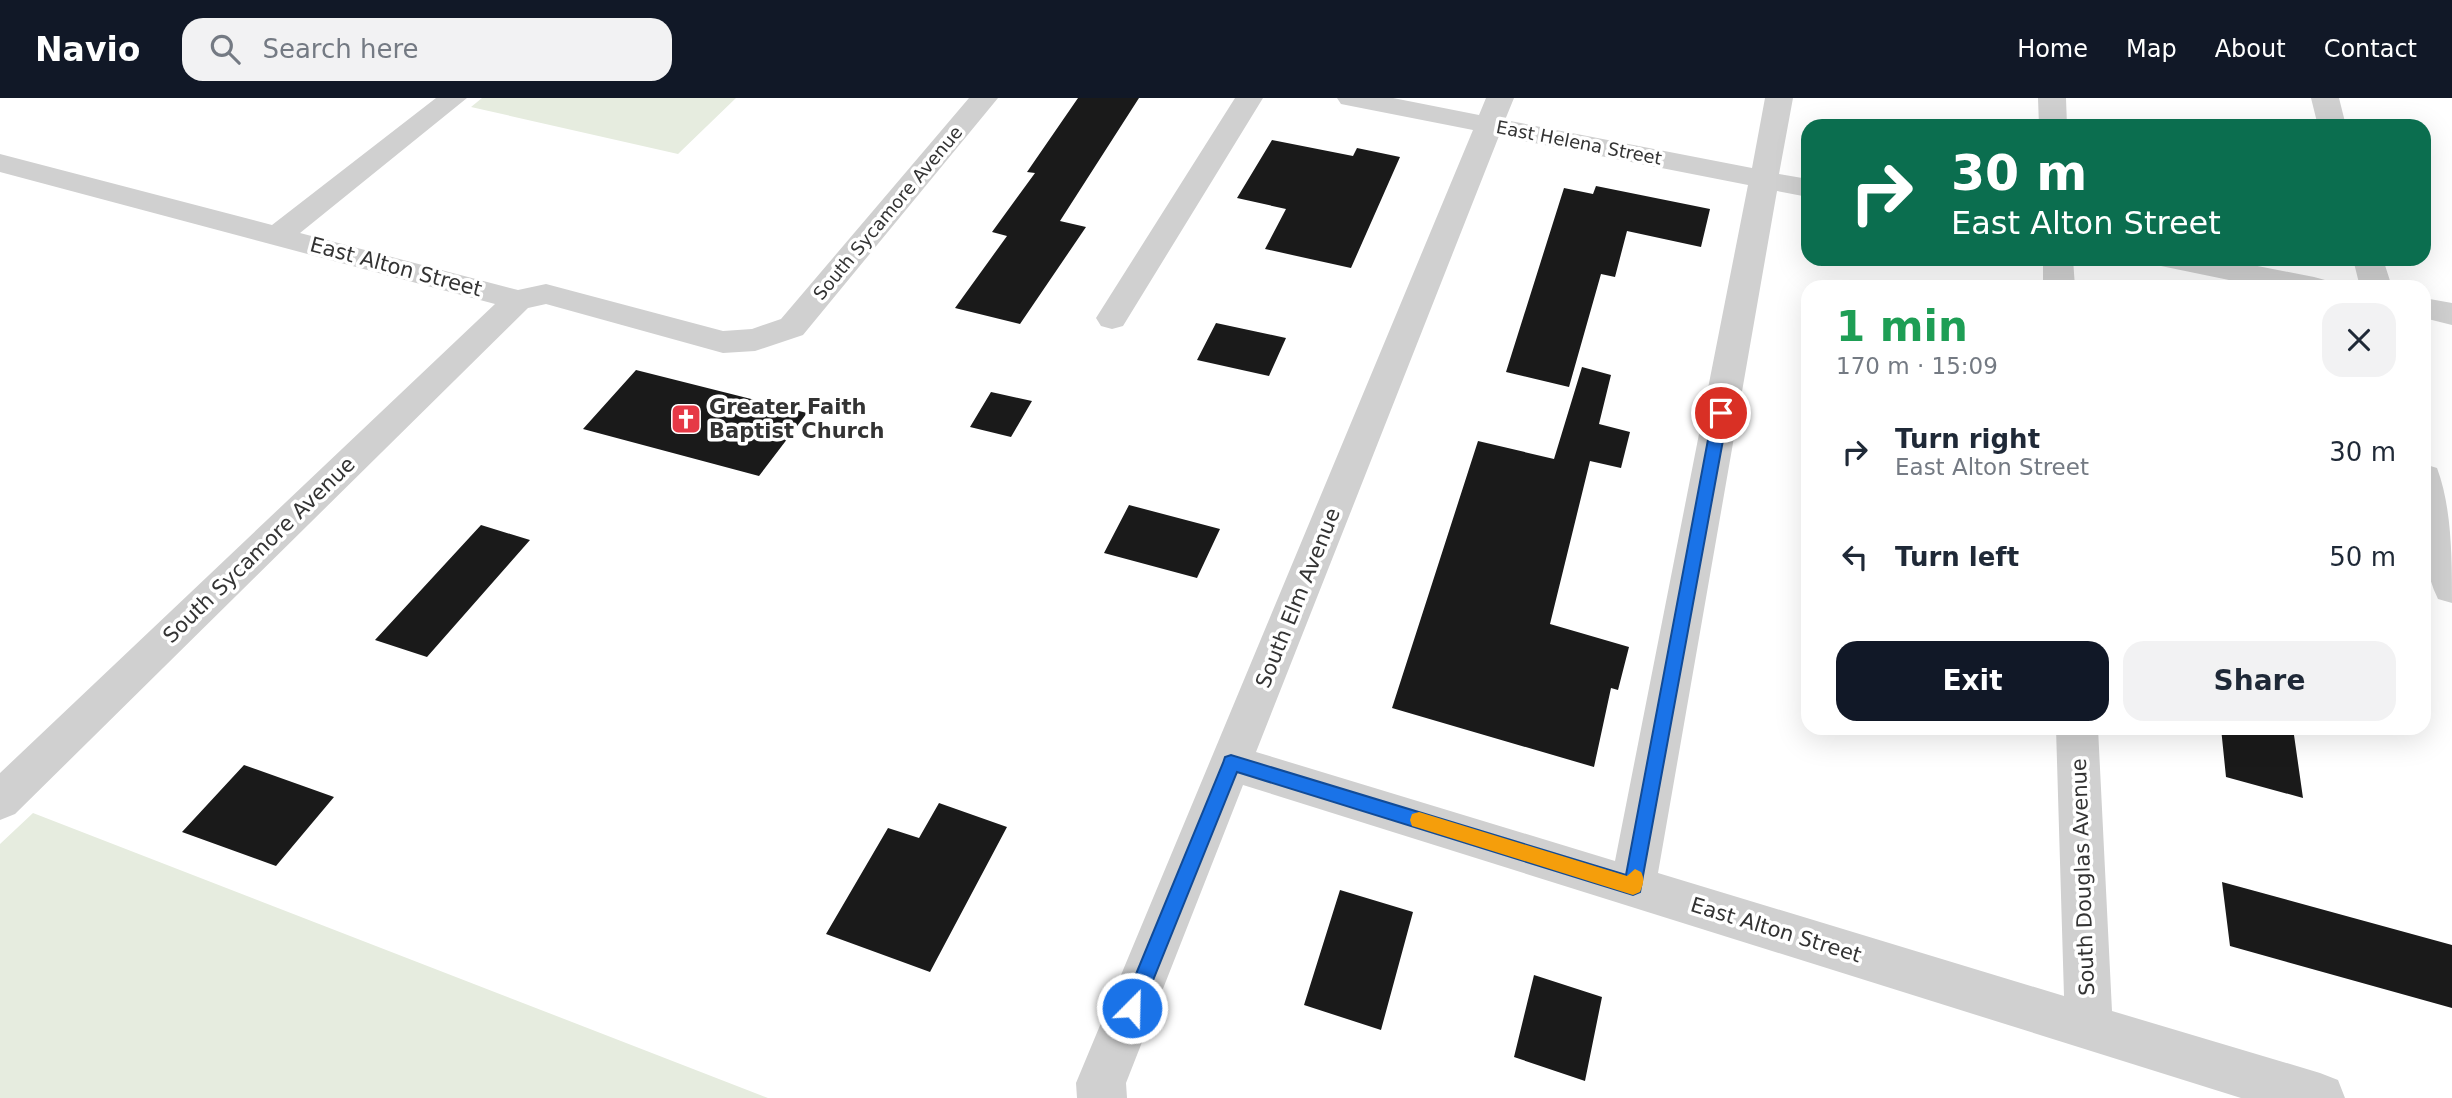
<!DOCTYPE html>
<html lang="en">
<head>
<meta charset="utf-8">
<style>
	:root { --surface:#fff; --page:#f2f2f3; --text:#1f2937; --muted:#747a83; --accent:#111827 }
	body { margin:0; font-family:"DejaVu Sans",sans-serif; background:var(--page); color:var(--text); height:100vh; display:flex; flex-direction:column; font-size:26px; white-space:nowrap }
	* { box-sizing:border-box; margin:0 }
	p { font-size:23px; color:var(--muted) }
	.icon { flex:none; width:38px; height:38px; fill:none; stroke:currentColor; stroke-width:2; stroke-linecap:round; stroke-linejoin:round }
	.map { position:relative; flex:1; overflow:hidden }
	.sheet { position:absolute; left:1801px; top:182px; width:630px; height:455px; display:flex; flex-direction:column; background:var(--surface); border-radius:21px; box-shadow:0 7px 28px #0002 }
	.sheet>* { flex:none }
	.top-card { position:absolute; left:1801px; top:21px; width:630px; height:147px; border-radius:21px; box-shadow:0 7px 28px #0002; background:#0b6e4f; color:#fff; overflow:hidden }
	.pin { position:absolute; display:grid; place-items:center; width:60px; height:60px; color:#fff; margin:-30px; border:4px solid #fff; border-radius:50%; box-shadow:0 2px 7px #0007 }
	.me { position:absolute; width:77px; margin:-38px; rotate:23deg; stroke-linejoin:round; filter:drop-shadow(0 0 5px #0008) }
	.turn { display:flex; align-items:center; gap:24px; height:147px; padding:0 35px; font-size:32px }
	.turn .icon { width:91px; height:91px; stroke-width:2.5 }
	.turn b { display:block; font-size:49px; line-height:60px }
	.round { display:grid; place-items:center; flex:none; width:74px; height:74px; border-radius:21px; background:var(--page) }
	.overview { display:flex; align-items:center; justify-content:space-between; height:119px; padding:0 35px }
	h1 { font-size:42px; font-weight:700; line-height:52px; color:#1e9e55 }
	.primary-button { display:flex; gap:14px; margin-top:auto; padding:14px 35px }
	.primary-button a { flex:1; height:80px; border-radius:21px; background:var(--accent); color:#fff; font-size:28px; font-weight:700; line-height:80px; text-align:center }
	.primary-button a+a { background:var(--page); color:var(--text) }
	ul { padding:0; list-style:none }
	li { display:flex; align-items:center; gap:21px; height:105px; padding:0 35px }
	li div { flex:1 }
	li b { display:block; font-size:26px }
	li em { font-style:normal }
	header { display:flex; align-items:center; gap:42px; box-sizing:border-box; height:98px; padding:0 35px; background:var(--accent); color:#fff }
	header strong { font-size:33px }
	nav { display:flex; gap:38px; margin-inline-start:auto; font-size:24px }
	.search { width:490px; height:63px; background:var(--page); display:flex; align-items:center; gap:18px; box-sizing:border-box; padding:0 24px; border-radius:21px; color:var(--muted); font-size:26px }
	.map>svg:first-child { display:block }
	.green { fill:#e6ecdf }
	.building { fill:#1a1a1a }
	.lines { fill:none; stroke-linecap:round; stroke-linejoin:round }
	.minor { fill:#d0d0d0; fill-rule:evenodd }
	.route { fill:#1a73e8; stroke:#114b97; stroke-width:2 }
	.slow { fill:#f59e0b }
	.labels { text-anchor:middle; stroke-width:7; stroke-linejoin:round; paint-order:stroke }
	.far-street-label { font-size:18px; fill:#333; stroke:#fff }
	.street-label { font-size:21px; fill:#333; stroke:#fff }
	.poi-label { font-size:21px; font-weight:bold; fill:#333; stroke:#fff; text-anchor:start }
</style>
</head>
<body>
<header>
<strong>Navio</strong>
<div class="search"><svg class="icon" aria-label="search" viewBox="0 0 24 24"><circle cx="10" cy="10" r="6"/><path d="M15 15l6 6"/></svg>Search here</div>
<nav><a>Home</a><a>Map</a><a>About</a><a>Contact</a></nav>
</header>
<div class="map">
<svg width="2452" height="1000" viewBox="0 0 2452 1000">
	<rect width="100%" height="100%" fill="#fff"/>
	<path class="green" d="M482,0H736L678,56L471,9Z
		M33,715L768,1000H0V746Z"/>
	<path class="building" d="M1078,0H1139L1060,123L1086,129L1020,226L955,210L1007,138L992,134L1035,75L1027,74Z
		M1272,42L1353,58L1357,50L1400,59L1351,170L1265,151L1286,111L1237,100Z
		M1596,88L1710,111L1701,149L1627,133L1615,179L1601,176L1569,289L1506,274L1564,90L1593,96Z
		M1216,225L1286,240L1269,278L1197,262Z
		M1582,269L1611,277L1599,326L1630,334L1621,370L1590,363L1550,526L1629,549L1618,592L1611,590L1594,669L1392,610L1478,343L1554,361Z
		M636,272L807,315L759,378L583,331Z
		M991,294L1032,303L1011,339L970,329Z
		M1129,407L1220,431L1197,480L1104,455Z
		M481,427L530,442L427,559L375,542Z
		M2221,630H2293L2303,700L2226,679Z
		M244,667L334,699L276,768L182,734Z
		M939,705L1007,729L930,874L826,836L888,730L919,740Z
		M2222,784L2452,847V910L2230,848Z
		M1340,792L1413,814L1381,932L1304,907Z
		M1534,877L1602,899L1585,983L1514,959Z"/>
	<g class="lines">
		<path class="minor" d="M436,0H467L300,135L518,192L546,186L723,233L752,231L781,221L969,0H998L803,237L755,253L723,255L546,206L528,210L15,716L0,722V675L495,206L0,74V56L272,127Z
			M1235,0H1263L1123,228L1112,231L1101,228L1096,220Z
			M1337,0H1393L1479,17L1486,0H1514L1505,22L1752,70L1765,0H1793L1779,76L1808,81V99L1777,93L1658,775L2064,898L2056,630H2098L2112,913L2320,975L2338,982L2345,1000H2241L1243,687L1126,985L1127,1000H1077L1076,985L1473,32L1351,8L1341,6ZM1499,38L1748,87L1615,763L1256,654Z
			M2038,0H2066L2067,28H2039Z
			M2311,0H2339L2346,28H2318Z
			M2043,161H2073L2075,189H2043Z
			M2157,161H2222L2314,179L2325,182L2330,189H2263L2161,168Z
			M2353,161H2383L2392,189H2360Z
			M2424,200L2452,205V227L2424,220Z
			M2424,366L2437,370C2452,410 2452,461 2452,505L2438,501C2418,461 2422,409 2424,366Z"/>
	</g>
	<path class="route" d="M1721,310L1728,315L1640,794L1633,797L1237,674L1139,917L1132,920L1125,917L1122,910L1223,665L1225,659L1231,657L1626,777L1713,315Z"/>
	<path class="slow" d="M1419,714L1627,778L1635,771L1641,774C1645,781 1643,787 1640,794L1633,797L1419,730L1412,728L1410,722L1412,716Z"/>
	<defs>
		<g id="church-square" transform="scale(1.575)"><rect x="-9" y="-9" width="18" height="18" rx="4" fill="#e63946" stroke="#fff"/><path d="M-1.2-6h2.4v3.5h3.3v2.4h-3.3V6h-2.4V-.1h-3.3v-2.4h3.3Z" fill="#fff"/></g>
	</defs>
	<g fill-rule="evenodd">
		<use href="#church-square" x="686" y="321"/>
	</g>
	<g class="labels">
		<g class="far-street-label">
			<text transform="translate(1579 45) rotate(11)" y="6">East Helena Street</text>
			<text transform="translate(888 115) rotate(-50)" y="6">South Sycamore Avenue</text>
		</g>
		<g class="street-label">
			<text transform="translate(396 169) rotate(15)" y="7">East Alton Street</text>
			<text transform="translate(259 452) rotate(-44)" y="7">South Sycamore Avenue</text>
			<text transform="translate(1298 500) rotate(-68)" y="7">South Elm Avenue</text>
			<text transform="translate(2083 779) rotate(-92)" y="7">South Douglas Avenue</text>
			<text transform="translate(1776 832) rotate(17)" y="7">East Alton Street</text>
		</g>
		<g class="poi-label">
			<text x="709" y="316">Greater Faith<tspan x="709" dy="24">Baptist Church</tspan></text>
		</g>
	</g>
</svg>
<div class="pin" style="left:1721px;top:315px;background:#d93025"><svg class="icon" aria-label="arrive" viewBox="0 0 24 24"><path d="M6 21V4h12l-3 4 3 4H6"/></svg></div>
<svg class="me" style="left:1132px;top:910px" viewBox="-20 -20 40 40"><circle r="17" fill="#1a73e8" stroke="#fff" stroke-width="3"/><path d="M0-11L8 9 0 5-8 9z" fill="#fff"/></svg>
<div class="top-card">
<div class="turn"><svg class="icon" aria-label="right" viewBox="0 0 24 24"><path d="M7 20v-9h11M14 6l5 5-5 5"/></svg><div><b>30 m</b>East Alton Street</div></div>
</div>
<section class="sheet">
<div class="overview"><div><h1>1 min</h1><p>170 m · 15:09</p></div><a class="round"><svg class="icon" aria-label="close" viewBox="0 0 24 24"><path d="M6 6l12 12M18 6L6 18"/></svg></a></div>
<ul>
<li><svg class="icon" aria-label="right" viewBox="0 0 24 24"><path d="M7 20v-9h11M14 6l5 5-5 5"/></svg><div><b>Turn right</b><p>East Alton Street</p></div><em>30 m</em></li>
<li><svg class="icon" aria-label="left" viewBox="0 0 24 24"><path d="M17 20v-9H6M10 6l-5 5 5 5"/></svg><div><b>Turn left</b></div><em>50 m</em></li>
</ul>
<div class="primary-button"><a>Exit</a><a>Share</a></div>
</section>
</div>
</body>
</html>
